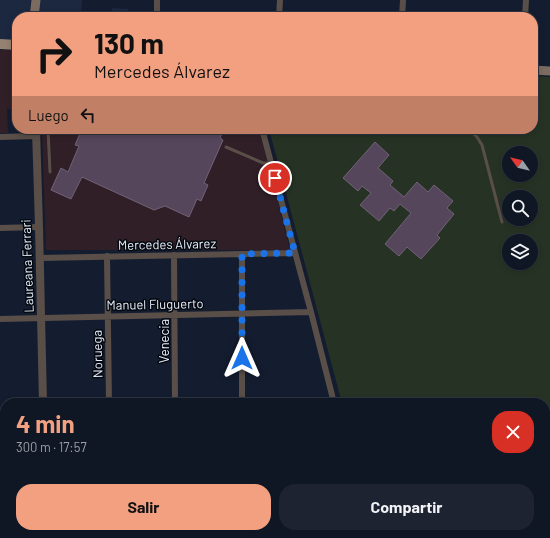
<!DOCTYPE html>
<html lang="es">
<head>
<meta charset="utf-8">
<style>
	:root { --surface:#0f1624; --page:#1d2331; --text:#f1f3f6; --muted:#9b9fa6; --line:#2f3541; --accent:#f2a080 }
	body { margin:0; font-family:Barlow,sans-serif; background:var(--page); color:var(--text); height:100vh; display:flex; flex-direction:column; font-size:15px; white-space:nowrap }
	* { box-sizing:border-box; margin:0 }
	p { font-size:13px; color:var(--muted) }
	.icon { flex:none; width:22px; height:22px; fill:none; stroke:currentColor; stroke-width:2; stroke-linecap:round; stroke-linejoin:round }
	.map { position:relative; flex:1; overflow:hidden }
	.sheet { position:absolute; left:0px; top:398px; width:550px; height:140px; display:flex; flex-direction:column; background:var(--surface); border-radius:16px 16px 0 0; box-shadow:0 2px 6px #0003,0 0 0 1px var(--line) }
	.sheet>* { flex:none }
	.banner { position:absolute; left:12px; top:12px; width:526px; height:122px; border-radius:16px; box-shadow:0 2px 6px #0003,0 0 0 1px var(--line); background:#f2a080; color:#111; overflow:hidden }
	.needle { width:26px; rotate:304deg }
	.tools { position:absolute; left:502px; top:146px; display:grid; gap:8px }
	.tools a { display:grid; place-items:center; width:36px; height:36px; border-radius:50%; background:var(--surface); box-shadow:0 2px 6px #0003,0 0 0 1px var(--line); font-size:20px }
	.pin { position:absolute; display:grid; place-items:center; width:34px; height:34px; color:#fff; margin:-17px; border:2px solid #fff; border-radius:50%; box-shadow:0 1px 4px #0007 }
	.me { position:absolute; width:44px; margin:-22px; rotate:0deg; stroke-linejoin:round; filter:drop-shadow(0 0 3px #0008) }
	.turn { display:flex; align-items:center; gap:14px; height:84px; padding:0 16px; font-size:18px }
	.turn .icon { width:52px; height:52px; stroke-width:2.5 }
	.turn b { display:block; font-size:28px; line-height:34px }
	.then { display:flex; align-items:center; height:38px; padding:0 16px; background:#0003; gap:8px; font-size:15px }
	.round { display:grid; place-items:center; flex:none; width:42px; height:42px; border-radius:16px; background:var(--page) }
	.headline { display:flex; align-items:center; justify-content:space-between; height:68px; padding:0 16px }
	h1 { font-size:24px; font-weight:700; line-height:30px; color:var(--accent) }
	.button { display:flex; gap:8px; margin-top:auto; padding:8px 16px }
	.button a { flex:1; height:46px; border-radius:16px; background:var(--accent); color:#111; font-size:16px; font-weight:700; line-height:46px; text-align:center }
	.button a+a { background:var(--page); color:var(--text) }
	.map>svg:first-child { display:block }
	.built { fill:#1b2840 }
	.industrial { fill:#301f27 }
	.green { fill:#263324; fill-rule:evenodd }
	.building { fill:#55465b; stroke:#716278 }
	.lines { fill:none; stroke-linecap:round; stroke-linejoin:round }
	.service { stroke:#594f48; stroke-width:3 }
	.minor { stroke:#594f48; stroke-width:6 }
	.tertiary { stroke:#594f48; stroke-width:8 }
	.secondary { stroke:#7b6b60; stroke-width:9 }
	.primary { stroke:#958072; stroke-width:10 }
	.route { stroke:#1a73e8; stroke-width:7; stroke-dasharray:0 12.6 }
	.labels { text-anchor:middle; stroke-width:3; stroke-linejoin:round; paint-order:stroke }
	.street-label { font-size:13px; fill:#e7effc; stroke:#04080f }
</style>
</head>
<body>
<div class="map">
<svg width="550" height="538" viewBox="0 0 550 538">
	<rect width="100%" height="100%" fill="#141d30"/>
	<path class="built" d="M0,0H31L29,17H17V41H0Z
		M39,0H82L81,14L73,13V17H37Z
		M112,8L128,9V17H112Z"/>
	<path class="industrial" d="M0,50H17V109H7L8,133H0Z
		M42,129H259L290,250H46Z"/>
	<path class="green" d="M533,76L550,77V427H545V403H342L269,129H533ZM509,153H531V175H509ZM509,197H531V219H509ZM509,241H531V263H509Z
		M249,533H421V538H249Z"/>
	<path class="building" d="M82,129H224L220,138L223,140L204,183L208,185L201,201L197,199L189,217L165,206L154,210L82,177L71,199L51,190L61,168L68,172L79,146L75,145Z
		M375,142L389,155L378,168L393,181L390,185L404,197L417,182L428,192L434,185L453,201L447,208L454,214L437,235L440,238L421,259L407,247L399,256L385,244L411,213L400,204L394,211L390,208L379,221L360,205L371,193L362,186L358,191L343,178Z"/>
	<g class="lines">
		<path class="service" d="M48,129L50,172
			M468,129L477,137L482,145L502,222
			M226,147L263,163H271
			M354,533V538"/>
		<path class="minor" d="M157,17V0
			M279,17L280,0
			M402,17L403,0
			M525,17L526,0
			M262,129L311,312L334,403
			M0,137L36,136
			M0,228L39,227
			M242,254V403
			M174,255L175,403
			M107,256L109,403
			M40,258L295,253
			M0,319L311,312
			M0,432H5
			M545,432H550
			M545,513H550
			M71,533L72,538
			M447,533V538
			M529,533V538
			M134,538V533
			M242,538V533"/>
		<path class="tertiary" d="M36,129L39,227L43,403
			M14,538L15,533"/>
		<path class="secondary" d="M34,17L36,0
			M533,70L550,71"/>
		<path class="primary" d="M0,44L17,45"/>
	</g>
	<g class="lines">
		<path class="route" d="M242,358V254L295,253L275,178"/>
	</g>
	<g class="labels">
		<g class="street-label">
			<text transform="translate(167 244) rotate(-1)" y="5">Mercedes Álvarez</text>
			<text transform="translate(27 266) rotate(-92)" y="5">Laureana Ferrari</text>
			<text transform="translate(155 304) rotate(-1)" y="5">Manuel Fluguerto</text>
			<text transform="translate(164 341) rotate(-90)" y="5">Venecia</text>
			<text transform="translate(97 354) rotate(-91)" y="5">Noruega</text>
		</g>
	</g>
</svg>
<div class="tools">
<a><svg class="needle" viewBox="-14 -14 28 28"><path d="M0-13l5 13h-10z" fill="#e53935"/><path d="M0 13l5-13h-10z" fill="#9b9fa6"/></svg></a>
<a><svg class="icon" aria-label="search" viewBox="0 0 24 24"><circle cx="10" cy="10" r="6"/><path d="M15 15l6 6"/></svg></a>
<a><svg class="icon" aria-label="layers" viewBox="0 0 24 24"><path d="M12 4l9 5-9 5-9-5zM3 14l9 5 9-5"/></svg></a>
</div>
<div class="pin" style="left:275px;top:178px;background:#d93025"><svg class="icon" aria-label="arrive" viewBox="0 0 24 24"><path d="M6 21V4h12l-3 4 3 4H6"/></svg></div>
<svg class="me" style="left:242px;top:358px" viewBox="-20 -20 40 40"><path d="M0-17L14 15 0 8-14 15z" fill="#1a73e8" stroke="#fff" stroke-width="4"/></svg>
<div class="banner">
<div class="turn"><svg class="icon" aria-label="right" viewBox="0 0 24 24"><path d="M7 20v-9h11M14 6l5 5-5 5"/></svg><div><b>130 m</b>Mercedes Álvarez</div></div>
<div class="then">Luego<svg class="icon" aria-label="left" viewBox="0 0 24 24"><path d="M17 20v-9H6M10 6l-5 5 5 5"/></svg></div>
</div>
<section class="sheet">
<div class="headline"><div><h1>4 min</h1><p>300 m · 17:57</p></div><a class="round" style="background:#d93025;color:#fff"><svg class="icon" aria-label="close" viewBox="0 0 24 24"><path d="M6 6l12 12M18 6L6 18"/></svg></a></div>
<div class="button"><a>Salir</a><a>Compartir</a></div>
</section>
</div>
</body>
</html>
